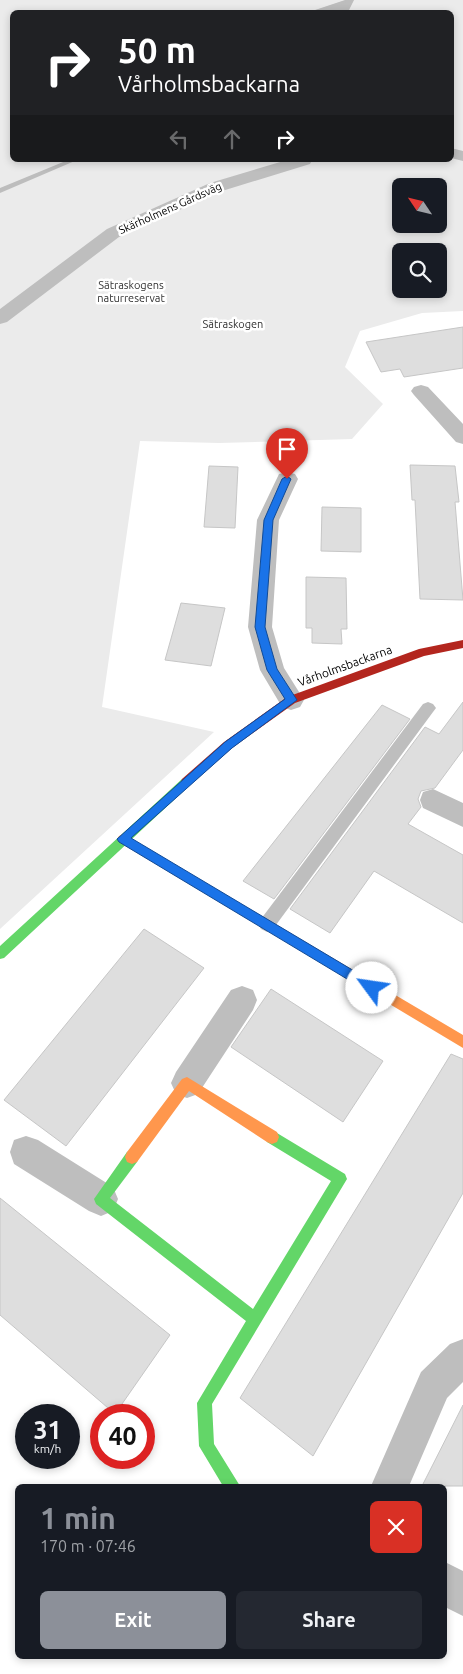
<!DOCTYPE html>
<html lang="en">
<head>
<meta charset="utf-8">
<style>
	:root { --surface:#171b24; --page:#242831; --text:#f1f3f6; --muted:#9ea1a6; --accent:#8c9099 }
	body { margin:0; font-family:Ubuntu,sans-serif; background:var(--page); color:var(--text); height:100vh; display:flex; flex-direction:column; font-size:19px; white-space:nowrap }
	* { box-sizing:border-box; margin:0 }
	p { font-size:16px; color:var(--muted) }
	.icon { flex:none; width:28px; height:28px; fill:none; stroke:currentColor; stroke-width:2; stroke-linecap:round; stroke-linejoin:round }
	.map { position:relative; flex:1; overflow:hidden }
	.details { position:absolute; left:15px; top:1484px; width:432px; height:175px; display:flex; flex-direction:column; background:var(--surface); border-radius:8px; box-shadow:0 2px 8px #0003 }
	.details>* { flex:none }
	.guide { position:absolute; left:10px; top:10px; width:444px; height:152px; border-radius:8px; box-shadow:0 2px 8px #0003; background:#202124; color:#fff; overflow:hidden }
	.needle { width:32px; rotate:305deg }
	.buttons { position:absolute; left:392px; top:178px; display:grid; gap:10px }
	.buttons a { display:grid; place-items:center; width:55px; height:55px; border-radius:8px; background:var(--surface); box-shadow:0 2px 8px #0003; font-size:25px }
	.speed { position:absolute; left:15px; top:1404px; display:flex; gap:10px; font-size:25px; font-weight:700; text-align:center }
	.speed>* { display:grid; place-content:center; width:65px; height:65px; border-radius:50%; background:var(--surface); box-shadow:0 2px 8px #0003; line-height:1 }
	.speed small { font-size:12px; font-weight:400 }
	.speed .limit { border:8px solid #d22; background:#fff; color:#111 }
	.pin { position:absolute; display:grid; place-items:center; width:42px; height:42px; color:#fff; margin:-51px -21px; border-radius:50% 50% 50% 0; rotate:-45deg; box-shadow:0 0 5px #0007 }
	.pin .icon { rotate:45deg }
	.me { position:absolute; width:55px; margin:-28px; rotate:301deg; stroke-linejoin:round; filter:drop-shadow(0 0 4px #0008) }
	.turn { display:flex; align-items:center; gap:18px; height:105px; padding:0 25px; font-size:22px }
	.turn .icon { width:65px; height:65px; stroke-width:2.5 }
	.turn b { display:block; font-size:35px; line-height:42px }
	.lanes { display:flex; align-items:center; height:48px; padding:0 25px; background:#0003; justify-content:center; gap:25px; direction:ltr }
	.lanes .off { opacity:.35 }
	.round { display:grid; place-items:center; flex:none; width:52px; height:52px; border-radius:8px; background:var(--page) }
	.head { display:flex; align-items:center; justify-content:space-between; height:85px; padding:0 25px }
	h1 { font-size:30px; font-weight:700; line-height:38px; color:var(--accent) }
	.action { display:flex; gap:10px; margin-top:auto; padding:10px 25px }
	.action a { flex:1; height:58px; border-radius:8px; background:var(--accent); color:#fff; font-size:20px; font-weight:700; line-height:58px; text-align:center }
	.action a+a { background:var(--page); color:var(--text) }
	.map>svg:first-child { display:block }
	.green { fill:#ebebeb; fill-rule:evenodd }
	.water { fill:#bdbdbd }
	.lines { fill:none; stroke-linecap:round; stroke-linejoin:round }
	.stream { fill:#bdbdbd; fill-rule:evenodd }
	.building { fill:#dedede; stroke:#c6c6c6 }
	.lane { fill:#bebebe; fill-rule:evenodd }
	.street { fill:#bebebe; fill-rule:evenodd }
	.fast { fill:#63d668; fill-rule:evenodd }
	.slow { fill:#ff974d; fill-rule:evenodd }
	.jam { fill:#b3261e; fill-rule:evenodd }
	.route { fill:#1a73e8; stroke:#114b97 }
	.labels { text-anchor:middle; stroke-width:5; stroke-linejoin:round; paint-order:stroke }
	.far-street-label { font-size:11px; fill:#000; stroke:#fff }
	.far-park-label { font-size:11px; fill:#313131; stroke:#fff }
	.street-label { font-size:12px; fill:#000; stroke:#fff }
</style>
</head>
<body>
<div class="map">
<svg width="463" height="1674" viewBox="0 0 463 1674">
	<rect width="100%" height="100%" fill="#fff"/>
	<path class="green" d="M0,0H463V311L422,313L360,331L345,367L383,404L352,439L219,443L140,441L102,707L214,732L0,929ZM12,12H451V160H12ZM401,186H439V224H401ZM401,251H439V289H401Z"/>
	<path class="water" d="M351,0H354L349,10L356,12H312Z"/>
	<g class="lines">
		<path class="stream" d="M345,0H354L316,12H309Z
			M388,10L392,11L393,12H385Z
			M68,160H77L0,193V188Z"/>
	</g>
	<path class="building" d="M463,327V368L404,377L400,369L381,372L366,342Z
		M410,465L455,466L459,502H455L463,600L420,599L415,500H412Z
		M209,466L238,467L235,528L204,527Z
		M322,507L361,508V552L321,551Z
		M306,577L346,578L347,629H341L342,644L312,643V628H306Z
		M181,603L225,608L211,666L165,660Z
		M463,702V750L435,788L421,791L418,799L421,807L408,824L463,855V923L374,871L330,933L290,909L425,727L439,734Z
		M382,705L410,719L274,899L243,881Z
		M144,929L204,968L66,1146L4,1100Z
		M271,989L383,1061L343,1122L231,1047Z
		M451,1054L463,1059V1193L313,1456L240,1398Z
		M0,1198L170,1335L115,1414L0,1315Z
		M463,1405V1486H422Z"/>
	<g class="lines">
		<path class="lane" d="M428,702L433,704L436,708L433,712L273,929L267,932L261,929L258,924L261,919L423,704Z"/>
		<path class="street" d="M451,148L463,151V161L451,158Z
			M287,160H312L310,164L222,191L119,237L7,322L0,324V309L107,229L210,183Z
			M421,385L428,387L463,424V444L456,442L414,395L411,391L414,387Z
			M287,472L295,474L298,479L279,520L272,627L284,668L304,700L300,707L291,710L282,707L260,670L248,627L257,520L279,474Z
			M433,789L463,803V827L423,808L420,800L423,792Z
			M242,986L253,990L257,1000L253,1010L198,1094L187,1098L176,1094L171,1083L176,1072L231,990Z
			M26,1136L38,1140L113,1187L118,1199L113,1211L101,1216L89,1211L14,1164L10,1152L14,1140Z
			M463,1339V1382L447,1398L409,1486H371L421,1372L450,1344Z
			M445,1562L463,1571V1616L445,1607Z"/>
		<path class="fast" d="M186,778L190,779L191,782L190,785L4,958L0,959V946L182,779Z
			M272,1130L345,1174L347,1179L212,1404L214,1444L240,1486H223L199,1446L197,1403L246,1321L96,1204L94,1199L127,1152L132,1150L137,1152L139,1157L137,1162L110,1198L253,1309L331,1181L267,1142L265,1137L267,1132Z"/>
		<path class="slow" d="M123,834L463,1035V1048L119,842L117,839L119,836Z
			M187,1077L277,1132L279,1137L277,1142L272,1144L267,1142L189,1091L137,1162L132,1164L127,1162L125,1157L127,1152L182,1079Z"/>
		<path class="jam" d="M463,640V648L424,656L295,703L232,748L190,785H182L181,782L182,779L224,742L287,697L419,649Z"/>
	</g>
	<path class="route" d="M287,476L291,479L273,520L265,627L277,669L297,700L232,748L131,838L376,984L378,988L376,992L372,994L119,842L117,839L225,742L285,699L267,670L255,627L264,520L282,479Z"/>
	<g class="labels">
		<g class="far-street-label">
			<text transform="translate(170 208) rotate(-24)" y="4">Skärholmens Gårdsväg</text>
		</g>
		<g class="far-park-label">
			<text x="131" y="289">Sätraskogens<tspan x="131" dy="13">naturreservat</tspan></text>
			<text x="233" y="328">Sätraskogen</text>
		</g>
		<g class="street-label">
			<text transform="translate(345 666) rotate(-20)" y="4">Vårholmsbackarna</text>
		</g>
	</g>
</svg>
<div class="buttons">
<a><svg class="needle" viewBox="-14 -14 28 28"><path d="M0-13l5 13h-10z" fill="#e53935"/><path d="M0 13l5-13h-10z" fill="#9ea1a6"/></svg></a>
<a><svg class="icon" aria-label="search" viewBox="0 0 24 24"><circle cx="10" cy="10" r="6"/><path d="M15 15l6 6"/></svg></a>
</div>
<div class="speed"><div>31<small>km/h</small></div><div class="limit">40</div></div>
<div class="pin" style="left:287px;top:479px;background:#d93025"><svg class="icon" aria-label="arrive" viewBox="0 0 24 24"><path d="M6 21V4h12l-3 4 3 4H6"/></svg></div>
<svg class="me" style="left:372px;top:988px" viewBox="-20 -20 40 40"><circle r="19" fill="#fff"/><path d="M0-13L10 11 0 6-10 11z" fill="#1a73e8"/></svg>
<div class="guide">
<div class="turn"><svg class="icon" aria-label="right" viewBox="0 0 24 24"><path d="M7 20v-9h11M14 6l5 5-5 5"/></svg><div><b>50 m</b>Vårholmsbackarna</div></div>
<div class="lanes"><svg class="icon off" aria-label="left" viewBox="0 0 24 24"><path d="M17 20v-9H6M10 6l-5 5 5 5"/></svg><svg class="icon off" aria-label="ahead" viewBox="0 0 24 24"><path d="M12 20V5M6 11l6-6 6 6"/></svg><svg class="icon" aria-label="right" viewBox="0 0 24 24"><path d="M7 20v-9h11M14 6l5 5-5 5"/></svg></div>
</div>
<section class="details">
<div class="head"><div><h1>1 min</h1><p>170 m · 07:46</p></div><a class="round" style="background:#d93025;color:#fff"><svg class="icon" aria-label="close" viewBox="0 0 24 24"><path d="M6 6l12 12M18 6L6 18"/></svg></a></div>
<div class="action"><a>Exit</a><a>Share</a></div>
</section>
</div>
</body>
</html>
